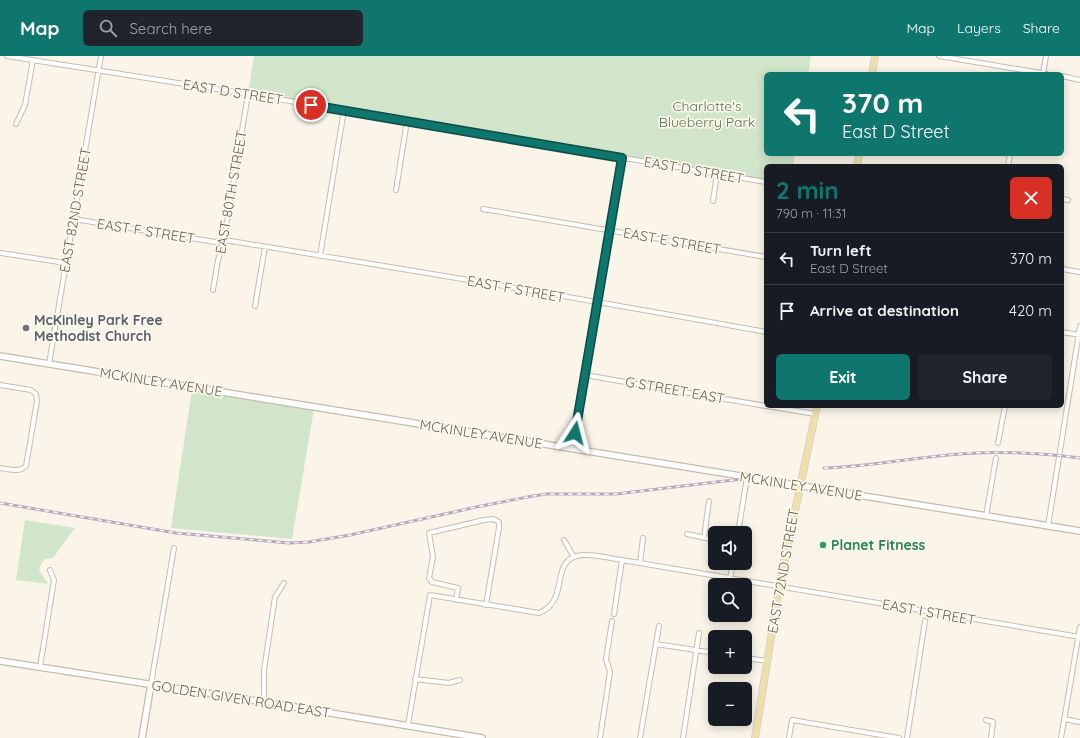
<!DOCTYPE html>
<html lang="en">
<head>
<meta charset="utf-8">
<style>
	:root { --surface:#171b24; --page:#20242c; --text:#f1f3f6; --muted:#9ea1a6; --line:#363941; --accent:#0f766e }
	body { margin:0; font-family:Quicksand,sans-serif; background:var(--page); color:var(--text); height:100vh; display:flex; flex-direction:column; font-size:15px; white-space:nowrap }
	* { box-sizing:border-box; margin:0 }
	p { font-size:13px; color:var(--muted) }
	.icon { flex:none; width:22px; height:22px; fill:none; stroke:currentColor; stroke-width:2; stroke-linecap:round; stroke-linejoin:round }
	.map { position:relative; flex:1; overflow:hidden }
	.side { position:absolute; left:764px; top:108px; width:300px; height:244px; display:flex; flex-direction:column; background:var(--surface); border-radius:6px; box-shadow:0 2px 10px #0003 }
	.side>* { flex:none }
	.guide { position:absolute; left:764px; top:16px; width:300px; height:84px; border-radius:6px; box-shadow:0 2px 10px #0003; background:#0f766e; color:#fff; overflow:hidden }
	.buttons { position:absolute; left:708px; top:470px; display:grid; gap:8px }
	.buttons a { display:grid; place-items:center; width:44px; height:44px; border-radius:6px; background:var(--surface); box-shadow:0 2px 10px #0003; font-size:20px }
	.pin { position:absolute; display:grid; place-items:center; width:34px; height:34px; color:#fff; margin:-17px; border:2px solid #fff; border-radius:50%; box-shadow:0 1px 4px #0007 }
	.me { position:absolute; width:44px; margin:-22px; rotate:9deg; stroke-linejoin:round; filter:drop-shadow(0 0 3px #0008) }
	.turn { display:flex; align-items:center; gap:14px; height:84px; padding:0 12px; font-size:18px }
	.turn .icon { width:52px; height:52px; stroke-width:2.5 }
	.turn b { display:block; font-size:28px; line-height:34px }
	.round { display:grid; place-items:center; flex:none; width:42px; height:42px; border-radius:6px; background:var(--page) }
	.head { display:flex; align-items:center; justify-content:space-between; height:68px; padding:0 12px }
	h1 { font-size:24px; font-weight:800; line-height:30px; color:var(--accent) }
	.button { display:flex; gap:8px; margin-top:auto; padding:8px 12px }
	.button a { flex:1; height:46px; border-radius:6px; background:var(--accent); color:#fff; font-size:16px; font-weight:800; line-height:46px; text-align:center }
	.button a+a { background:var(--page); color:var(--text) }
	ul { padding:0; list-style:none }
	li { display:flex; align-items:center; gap:12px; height:52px; padding:0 12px; border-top:1px solid var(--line) }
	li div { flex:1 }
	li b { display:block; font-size:15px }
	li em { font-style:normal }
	header { display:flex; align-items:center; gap:24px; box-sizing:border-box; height:56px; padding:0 20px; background:var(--accent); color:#fff }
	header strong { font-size:19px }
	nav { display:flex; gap:22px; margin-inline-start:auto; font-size:14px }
	.search { width:280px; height:36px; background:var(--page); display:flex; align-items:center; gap:10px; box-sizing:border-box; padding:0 14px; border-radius:6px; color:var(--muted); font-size:15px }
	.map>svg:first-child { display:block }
	.green { fill:#d0e5c9 }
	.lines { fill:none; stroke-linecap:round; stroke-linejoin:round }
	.street-casing { stroke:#c7bdae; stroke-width:6 }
	.secondary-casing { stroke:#c7bbaa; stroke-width:8 }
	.primary-casing { stroke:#d7d2ce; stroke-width:8 }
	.street { stroke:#fff; stroke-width:4 }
	.secondary { stroke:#fff; stroke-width:5.5 }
	.primary { stroke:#efe0aa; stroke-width:6 }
	.rail-casing { stroke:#baa8c2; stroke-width:3 }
	.rail { stroke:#fdf9ee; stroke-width:1.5; stroke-dasharray:4.5; stroke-linecap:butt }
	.route-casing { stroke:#0a4d48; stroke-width:10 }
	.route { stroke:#0f766e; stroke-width:7 }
	.worship-dot { fill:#6b7280; stroke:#fdf9ee; stroke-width:1.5 }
	.leisure-dot { fill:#2e9e5b; stroke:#fdf9ee; stroke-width:1.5 }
	.labels { text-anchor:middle; stroke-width:3.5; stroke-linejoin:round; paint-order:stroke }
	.street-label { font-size:14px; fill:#706050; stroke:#fdf9ee }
	.park-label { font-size:14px; fill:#547a4c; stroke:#fdf9ee }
	.worship-label { font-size:14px; font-weight:bold; fill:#5b616d; stroke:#fdf9ee; text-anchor:start }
	.leisure-label { font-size:14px; font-weight:bold; fill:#27864d; stroke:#fdf9ee; text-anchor:start }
</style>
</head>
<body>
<header>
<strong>Map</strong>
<div class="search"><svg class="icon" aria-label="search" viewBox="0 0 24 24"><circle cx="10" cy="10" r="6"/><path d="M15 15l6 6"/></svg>Search here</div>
<nav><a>Map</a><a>Layers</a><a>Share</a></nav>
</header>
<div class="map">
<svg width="1080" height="682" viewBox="0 0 1080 682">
	<rect width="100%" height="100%" fill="#faf5e8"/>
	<path class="green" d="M254,0H811L808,18H766V98H795L793,110H766V126L248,38Z
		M192,334L314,353L292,483L171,472Z
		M25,464L75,472L53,502L45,503L41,508L39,514L48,528L16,524Z"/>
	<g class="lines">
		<g class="street-casing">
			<path id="street" d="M7,0L248,38L766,126
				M939,0L1047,18
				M1043,17L1046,0
				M1062,20L1080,24
				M16,68L25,49L33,4
				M1008,110L1010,98
				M396,134L407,65
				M1062,143L1068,144
				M713,145L717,118
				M483,153L766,201
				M74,161L80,164L215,186L224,184C405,213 586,243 766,276
				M1,197L66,207
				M320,200L344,54
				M1062,213L1080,216
				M213,234L218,204L224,184L248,38
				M255,250L265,191
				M1062,276L1080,279
				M49,308L101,0
				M585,319L766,350
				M0,329L31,334L36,338L37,345L26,410C19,417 9,413 0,412
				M767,350L815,358
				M998,387L1005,350
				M572,392L622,102
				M986,460L996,402
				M1048,470L1080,270
				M738,477L747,421
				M687,478L715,484
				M704,482L709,445
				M564,484L574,501
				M640,507L643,482
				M730,523L733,507
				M456,544L458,532L432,526L429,522L433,501L429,477L484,464L493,463L499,466V472L486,549
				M614,558L622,504
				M656,588L715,597
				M745,602L767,605
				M40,611L54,524L50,514
				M415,623L449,627L460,624
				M151,628L174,492
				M264,646V614L275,541L284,527
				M1064,663L1080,666
				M986,664L993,666L991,682
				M408,669L430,539L539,557C572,544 547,503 582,499C594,498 609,502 622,504L1080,581
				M600,682L610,616L606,603L612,565
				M640,682L659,570
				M683,682L699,577
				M789,682L792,664L899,682
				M907,682L925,565
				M1061,682L1080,571"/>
		</g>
		<g class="secondary-casing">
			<path id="secondary" d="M0,300L1080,475
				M0,605L264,646L482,682
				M142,682L151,628"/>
		</g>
		<g class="primary-casing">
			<path id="primary" d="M872,18L875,0
				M857,110L859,98
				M755,682L779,531L817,350"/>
		</g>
		<use href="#street" class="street"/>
		<use href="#secondary" class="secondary"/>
		<use href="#primary" class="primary"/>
		<g class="rail-casing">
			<path id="rail" d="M824,412C863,411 901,404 939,400C986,394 1033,396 1080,402
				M0,447L176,477L267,485L289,487L309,486L350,479L481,450L533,440L547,438H616L750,422"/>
		</g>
		<use href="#rail" class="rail"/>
	</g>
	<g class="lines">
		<g class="route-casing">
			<path id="route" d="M311,49L622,102L575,377"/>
		</g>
		<use href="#route" class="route"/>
	</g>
	<circle class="worship-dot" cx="26" cy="272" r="4"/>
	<circle class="leisure-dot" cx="823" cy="489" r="4"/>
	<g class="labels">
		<g class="street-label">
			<text transform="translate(233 36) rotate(9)" y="5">EAST D STREET</text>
			<text transform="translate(694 114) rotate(10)" y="5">EAST D STREET</text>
			<text transform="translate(231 136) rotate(-80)" y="5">EAST 80TH STREET</text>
			<text transform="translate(75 154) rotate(-80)" y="5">EAST 82ND STREET</text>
			<text transform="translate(146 175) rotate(9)" y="5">EAST F STREET</text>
			<text transform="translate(672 185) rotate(10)" y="5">EAST E STREET</text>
			<text transform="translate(516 233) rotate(10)" y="5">EAST F STREET</text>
			<text transform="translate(161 326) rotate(9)" y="5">MCKINLEY AVENUE</text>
			<text transform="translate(675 334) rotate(10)" y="5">G STREET EAST</text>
			<text transform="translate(481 378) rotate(9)" y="5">MCKINLEY AVENUE</text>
			<text transform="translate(801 430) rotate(9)" y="5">MCKINLEY AVENUE</text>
			<text transform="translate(783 515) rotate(-80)" y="5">EAST 72ND STREET</text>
			<text transform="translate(929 556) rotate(10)" y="5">EAST I STREET</text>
			<text transform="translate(241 643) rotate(9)" y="5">GOLDEN GIVEN ROAD EAST</text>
		</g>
		<g class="park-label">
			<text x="707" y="55">Charlotte's<tspan x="707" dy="16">Blueberry Park</tspan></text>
		</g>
		<g class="worship-label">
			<text x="34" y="269">McKinley Park Free<tspan x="34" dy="16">Methodist Church</tspan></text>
		</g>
		<g class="leisure-label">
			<text x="831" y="494">Planet Fitness</text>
		</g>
	</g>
</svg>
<div class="buttons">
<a><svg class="icon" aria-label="sound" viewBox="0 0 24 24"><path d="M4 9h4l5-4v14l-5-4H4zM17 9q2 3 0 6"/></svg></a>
<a><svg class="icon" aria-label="search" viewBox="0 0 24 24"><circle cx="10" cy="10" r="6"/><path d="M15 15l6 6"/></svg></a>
<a>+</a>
<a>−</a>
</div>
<div class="pin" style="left:311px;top:49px;background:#d93025"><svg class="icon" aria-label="arrive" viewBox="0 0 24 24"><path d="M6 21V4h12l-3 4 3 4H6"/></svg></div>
<svg class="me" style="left:575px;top:377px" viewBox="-20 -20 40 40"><path d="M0-17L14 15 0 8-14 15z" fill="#0f766e" stroke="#fff" stroke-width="4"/></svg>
<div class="guide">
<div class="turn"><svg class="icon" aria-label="left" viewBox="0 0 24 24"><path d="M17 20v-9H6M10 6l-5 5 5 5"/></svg><div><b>370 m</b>East D Street</div></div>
</div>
<section class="side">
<div class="head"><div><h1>2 min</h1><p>790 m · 11:31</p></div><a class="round" style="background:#d93025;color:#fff"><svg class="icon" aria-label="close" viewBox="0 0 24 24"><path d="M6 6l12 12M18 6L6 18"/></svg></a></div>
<ul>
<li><svg class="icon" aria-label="left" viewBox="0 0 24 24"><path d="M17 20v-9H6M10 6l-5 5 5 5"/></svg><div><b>Turn left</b><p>East D Street</p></div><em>370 m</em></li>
<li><svg class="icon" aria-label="arrive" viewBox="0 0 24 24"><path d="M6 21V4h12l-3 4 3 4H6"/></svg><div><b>Arrive at destination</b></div><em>420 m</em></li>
</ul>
<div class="button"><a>Exit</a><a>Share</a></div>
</section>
</div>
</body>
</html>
